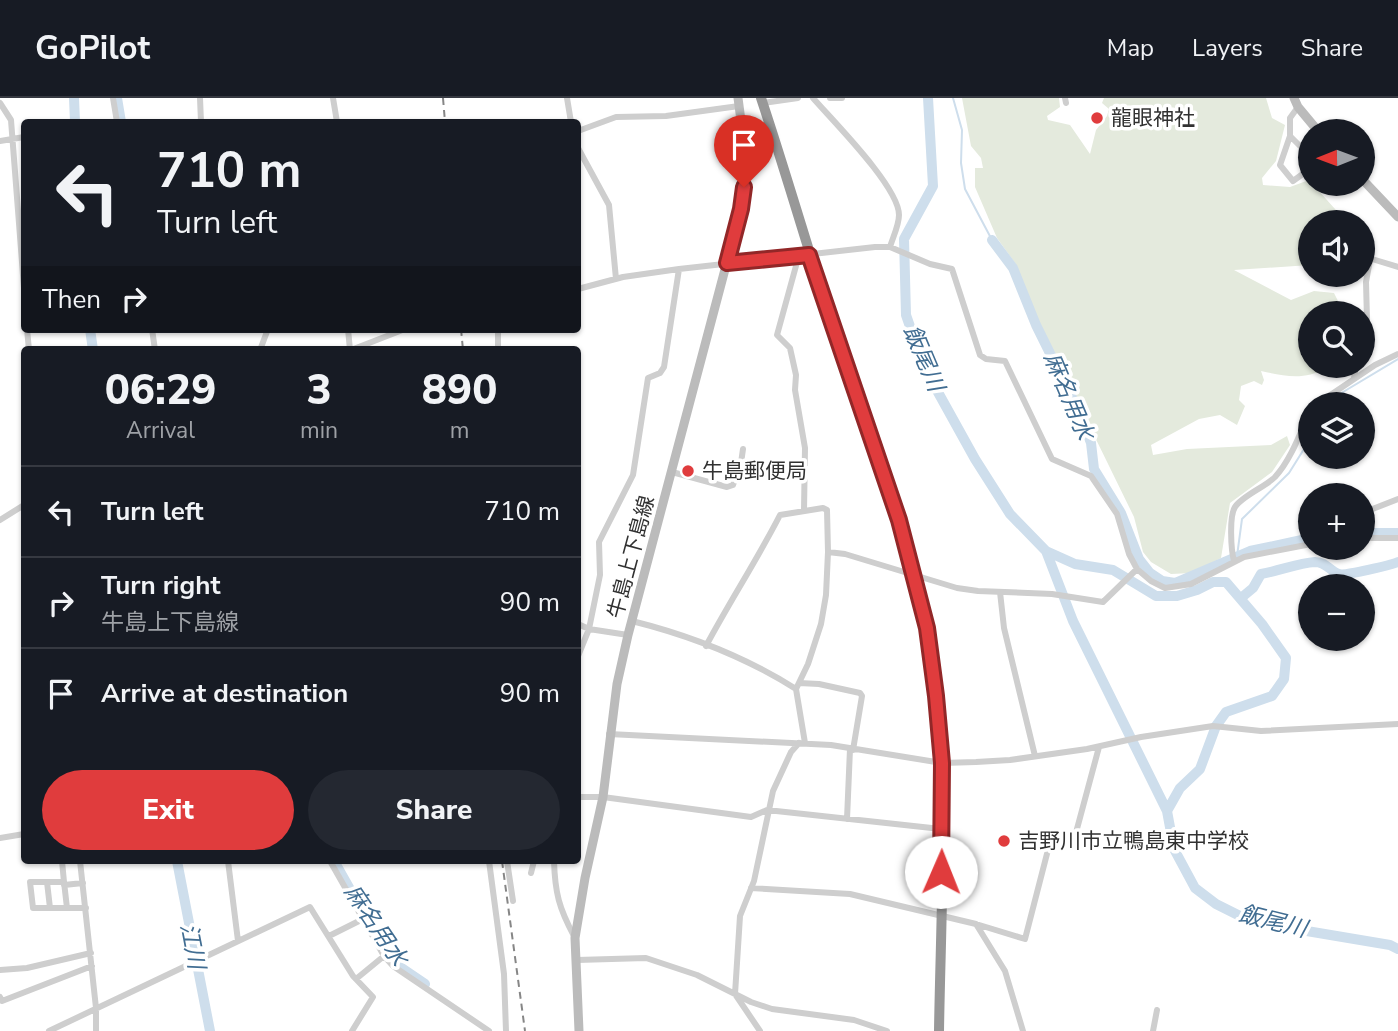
<!DOCTYPE html>
<html lang="en">
<head>
<meta charset="utf-8">
<style>
	:root { --surface:#171b24; --page:#242831; --text:#f1f3f6; --muted:#9ea1a6; --line:#363941; --accent:#e03c3d }
	body { margin:0; font-family:"Nunito Sans","Noto Sans JP",sans-serif; background:var(--page); color:var(--text); height:100vh; display:flex; flex-direction:column; font-size:26px; white-space:nowrap }
	* { box-sizing:border-box; margin:0 }
	p { font-size:23px; color:var(--muted) }
	.icon { flex:none; width:38px; height:38px; fill:none; stroke:currentColor; stroke-width:2; stroke-linecap:round; stroke-linejoin:round }
	.map { position:relative; flex:1; overflow:hidden }
	.drawer { position:absolute; left:21px; top:248px; width:560px; height:518px; display:flex; flex-direction:column; background:var(--surface); border-radius:7px; box-shadow:0 2px 5px #0004 }
	.drawer>* { flex:none }
	.hud { position:absolute; left:21px; top:21px; width:560px; height:214px; border-radius:7px; box-shadow:0 2px 5px #0004; background:#171b24; color:var(--text); overflow:hidden }
	.needle { width:46px; rotate:269deg }
	.controls { position:absolute; left:1298px; top:21px; display:grid; gap:14px }
	.controls a { display:grid; place-items:center; width:77px; height:77px; border-radius:50%; background:var(--surface); box-shadow:0 2px 5px #0004; font-size:35px }
	.pin { position:absolute; display:grid; place-items:center; width:60px; height:60px; color:#fff; margin:-72px -30px; border-radius:50% 50% 50% 0; rotate:-45deg; box-shadow:0 0 7px #0007 }
	.pin .icon { rotate:45deg }
	.me { position:absolute; width:77px; margin:-38px; rotate:1deg; stroke-linejoin:round; filter:drop-shadow(0 0 5px #0008) }
	.turn { display:flex; align-items:center; gap:24px; height:147px; padding:0 21px; font-size:32px }
	.turn .icon { width:91px; height:91px; stroke-width:2.5 }
	.turn b { display:block; font-size:49px; line-height:60px }
	.then { display:flex; align-items:center; height:66px; padding:0 21px; background:#0003; gap:14px; font-size:26px }
	.eta { display:flex; justify-content:space-evenly; align-items:center; height:119px; text-align:center }
	.eta b { font-size:42px; font-weight:800; line-height:49px }
	.cta { display:flex; gap:14px; margin-top:auto; padding:14px 21px }
	.cta a { flex:1; height:80px; border-radius:42px; background:var(--accent); color:#fff; font-size:28px; font-weight:800; line-height:80px; text-align:center }
	.cta a+a { background:var(--page); color:var(--text) }
	ul { padding:0; list-style:none }
	li { display:flex; align-items:center; gap:21px; height:91px; padding:0 21px; border-top:2px solid var(--line) }
	li div { flex:1 }
	li b { display:block; font-size:26px }
	li em { font-style:normal }
	header { display:flex; align-items:center; gap:42px; box-sizing:border-box; height:98px; padding:0 35px; background:var(--surface); border-bottom:2px solid var(--line) }
	header strong { font-size:33px }
	nav { display:flex; gap:38px; margin-inline-start:auto; font-size:24px }
	.map>svg:first-child { display:block }
	.green { fill:#e4eadd }
	.lines { fill:none; stroke-linecap:round; stroke-linejoin:round }
	.stream { stroke:#cedeec; stroke-width:2 }
	.river { stroke:#cedeec; stroke-width:10 }
	.street { stroke:#cecece; stroke-width:6 }
	.secondary { stroke:#bbb; stroke-width:9 }
	.highway { stroke:#989898; stroke-width:10 }
	.rail { stroke:#868686; stroke-width:2; stroke-dasharray:7 5; stroke-linecap:butt }
	.route-casing { stroke:#922728; stroke-width:18 }
	.route { stroke:#e03c3d; stroke-width:12 }
	.poi-dot { fill:#e03c3d; stroke:#fff; stroke-width:2.5 }
	.labels { text-anchor:middle; stroke-width:7; stroke-linejoin:round; paint-order:stroke }
	.poi-label { font-size:21px; fill:#313131; stroke:#fff; text-anchor:start }
	.street-label { font-size:21px; fill:#313131; stroke:#fff }
	.water-label { font-size:23px; font-style:italic; fill:#416d92; stroke:#fff }
</style>
</head>
<body>
<header>
<strong>GoPilot</strong>
<nav><a>Map</a><a>Layers</a><a>Share</a></nav>
</header>
<div class="map">
<svg width="1398" height="933" viewBox="0 0 1398 933">
	<rect width="100%" height="100%" fill="#fff"/>
	<path class="green" d="M962,0H1059L1060,9L1047,18L1048,22L1070,27L1090,56L1096,32L1107,18L1109,11L1102,5L1104,0H1266L1272,20L1285,27L1276,63L1262,80L1263,87L1290,89L1309,82L1344,121V124H1311L1310,167L1234,172L1291,202L1314,193L1334,195L1344,215H1311V268H1325L1326,270C1304,283 1284,278 1261,273L1264,282L1262,287L1254,283L1241,288L1239,302L1245,308L1237,327L1220,317L1199,321L1151,347L1153,357L1187,351L1271,347L1287,338L1290,347L1272,374L1230,405L1221,460L1192,475L1171,476L1151,464L1143,454L1134,419L1043,233L1015,165L997,140L975,89V70H983L981,60L971,48Z"/>
	<g class="lines">
		<path class="stream" d="M953,0L962,32L961,65L965,91L992,142
			M1323,306L1398,261
			M1237,458L1242,421L1289,375L1304,351L1311,325"/>
		<path class="river" d="M74,0L75,24
			M117,0L121,24
			M928,0L933,88L904,141L906,217L924,269L975,361L1010,416L1046,453L1075,466L1113,472L1156,498H1177L1197,492L1213,484H1226L1262,526L1286,560L1284,581L1272,598L1226,614L1216,628L1200,671L1180,690L1167,713
			M992,142L1013,170L1036,227L1080,316L1091,345L1094,371L1121,415L1139,461L1150,475L1162,483L1175,485L1250,453L1311,440
			M90,231L93,252
			M1363,435H1398
			M1046,453L1073,523L1167,713L1174,751L1195,790L1216,806L1242,819L1283,829L1390,847L1398,851
			M1241,500L1253,490L1261,476C1279,473 1298,465 1315,464C1326,464 1330,473 1339,476C1345,478 1391,467 1398,464
			M177,763L210,933
			M334,763L386,855L397,867L425,886"/>
		<path class="street" d="M113,0L117,24
			M200,0L201,24
			M333,0L337,24
			M567,0L571,24
			M813,0C833,23 899,89 899,117C899,127 893,139 890,149
			M830,0H842
			M1065,0L1066,5
			M0,5L11,22L24,190
			M763,5L798,0
			M1298,9L1290,20V38L1280,67L1293,83L1311,70
			M578,33L616,19L666,18L739,8
			M1290,38L1311,59
			M0,43L24,39
			M578,50L609,107L616,181
			M799,157L777,237L790,250L796,277L795,292L805,350L804,413
			M578,191L623,179L679,171L875,149H890L930,166L952,171L980,257L986,261L1005,263L1052,361L1091,378L1117,416L1129,456L1137,471L1151,483L1165,490L1191,486L1244,459L1311,446
			M27,231L29,252
			M152,231L155,252
			M348,231L350,252
			M1363,231L1367,222L1366,184L1370,162L1372,161L1398,169
			M260,252L268,231
			M351,252L405,231
			M498,252V231
			M1354,280L1356,268
			M1317,306L1375,267L1398,256
			M672,374L727,389L733,387L741,365L743,351
			M1370,412L1398,401
			M0,422L24,407
			M1363,440H1398
			M1234,463C1231,452 1229,418 1235,409C1242,398 1265,389 1275,379C1291,362 1301,333 1311,311
			M1000,494L1004,530L1035,658
			M632,523C688,537 747,560 796,591
			M578,526L589,531L628,537
			M706,548C730,503 757,462 780,417L823,410L827,412L828,454
			M578,558L589,531L600,477L599,444L633,377L648,280L660,275L664,269L679,171
			M799,585L819,586L860,595L862,598L853,652
			M609,636L831,647L942,665L976,664L1010,662L1087,651L1141,639L1213,628L1261,633L1398,626
			M805,645L796,591L808,566L821,526L826,497L828,454L845,456L957,490L978,493L1052,496L1103,504L1137,471
			M24,681V695
			M578,699H603L751,719L767,712L941,731
			M847,721L850,651
			M0,740L24,736
			M62,763L64,784H30L33,810H86
			M80,763L96,910V933
			M228,763L238,843
			M330,763L384,858L393,868L489,933
			M489,763L504,876L506,933
			M507,763L513,803
			M554,763C555,795 559,810 574,838
			M531,775L534,763
			M47,784L50,810
			M64,784L67,810
			M64,787L83,785
			M751,790L850,796L976,826L1005,873L1023,933
			M976,826L1025,841L1049,748L1074,742L1099,649
			M329,838L363,821
			M577,862L646,860L697,877L751,904L772,911L854,922L887,933
			M0,872L27,870L91,855
			M356,881L384,858
			M0,899L2,903L92,868
			M49,933L310,809L353,878L373,899L352,933
			M760,933L735,896L740,818L754,783L773,693L791,654L799,645
			M1153,933L1157,912"/>
		<path class="secondary" d="M1294,0L1298,9L1318,33
			M1363,82L1398,119
			M579,933L575,840L585,780L603,699L617,586L628,537L741,111L747,68L738,0"/>
		<path class="highway" d="M761,0C789,84 813,169 841,253C872,344 909,436 927,531C951,663 941,800 939,933"/>
		<path class="rail" d="M443,0L445,24
			M461,231L463,252
			M502,763L525,933"/>
	</g>
	<g class="lines">
		<g class="route-casing">
			<path id="route" d="M744,89L741,111L727,165L809,157L899,422L927,530L936,598L942,665L941,774"/>
		</g>
		<use href="#route" class="route"/>
	</g>
	<g class="poi-dot">
		<circle cx="1097" cy="20" r="7"/>
		<circle cx="688" cy="373" r="7"/>
		<circle cx="1004" cy="743" r="7"/>
	</g>
	<g class="labels">
		<g class="poi-label">
			<text x="1111" y="27">龍眼神社</text>
			<text x="702" y="380">牛島郵便局</text>
			<text x="1018" y="750">吉野川市立鴨島東中学校</text>
		</g>
		<g class="street-label">
			<text transform="translate(631 459) rotate(-75)" y="7">牛島上下島線</text>
		</g>
		<g class="water-label">
			<text transform="translate(924 260) rotate(67)" y="8">飯尾川</text>
			<text transform="translate(1069 298) rotate(67)" y="8">麻名用水</text>
			<text transform="translate(1273 823) rotate(14)" y="8">飯尾川</text>
			<text transform="translate(376 827) rotate(56)" y="8">麻名用水</text>
			<text transform="translate(193 848) rotate(79)" y="8">江川</text>
		</g>
	</g>
</svg>
<div class="controls">
<a><svg class="needle" viewBox="-14 -14 28 28"><path d="M0-13l5 13h-10z" fill="#e53935"/><path d="M0 13l5-13h-10z" fill="#9ea1a6"/></svg></a>
<a><svg class="icon" aria-label="sound" viewBox="0 0 24 24"><path d="M4 9h4l5-4v14l-5-4H4zM17 9q2 3 0 6"/></svg></a>
<a><svg class="icon" aria-label="search" viewBox="0 0 24 24"><circle cx="10" cy="10" r="6"/><path d="M15 15l6 6"/></svg></a>
<a><svg class="icon" aria-label="layers" viewBox="0 0 24 24"><path d="M12 4l9 5-9 5-9-5zM3 14l9 5 9-5"/></svg></a>
<a>+</a>
<a>−</a>
</div>
<div class="pin" style="left:744px;top:89px;background:#d93025"><svg class="icon" aria-label="arrive" viewBox="0 0 24 24"><path d="M6 21V4h12l-3 4 3 4H6"/></svg></div>
<svg class="me" style="left:941px;top:774px" viewBox="-20 -20 40 40"><circle r="19" fill="#fff"/><path d="M0-13L10 11 0 6-10 11z" fill="#e03c3d"/></svg>
<div class="hud">
<div class="turn"><svg class="icon" aria-label="left" viewBox="0 0 24 24"><path d="M17 20v-9H6M10 6l-5 5 5 5"/></svg><div><b>710 m</b>Turn left</div></div>
<div class="then">Then<svg class="icon" aria-label="right" viewBox="0 0 24 24"><path d="M7 20v-9h11M14 6l5 5-5 5"/></svg></div>
</div>
<section class="drawer">
<div class="eta">
<div><b>06:29</b><p>Arrival</p></div>
<div><b>3</b><p>min</p></div>
<div><b>890</b><p>m</p></div>
</div>
<ul>
<li><svg class="icon" aria-label="left" viewBox="0 0 24 24"><path d="M17 20v-9H6M10 6l-5 5 5 5"/></svg><div><b>Turn left</b></div><em>710 m</em></li>
<li><svg class="icon" aria-label="right" viewBox="0 0 24 24"><path d="M7 20v-9h11M14 6l5 5-5 5"/></svg><div><b>Turn right</b><p>牛島上下島線</p></div><em>90 m</em></li>
<li><svg class="icon" aria-label="arrive" viewBox="0 0 24 24"><path d="M6 21V4h12l-3 4 3 4H6"/></svg><div><b>Arrive at destination</b></div><em>90 m</em></li>
</ul>
<div class="cta"><a>Exit</a><a>Share</a></div>
</section>
</div>
</body>
</html>
